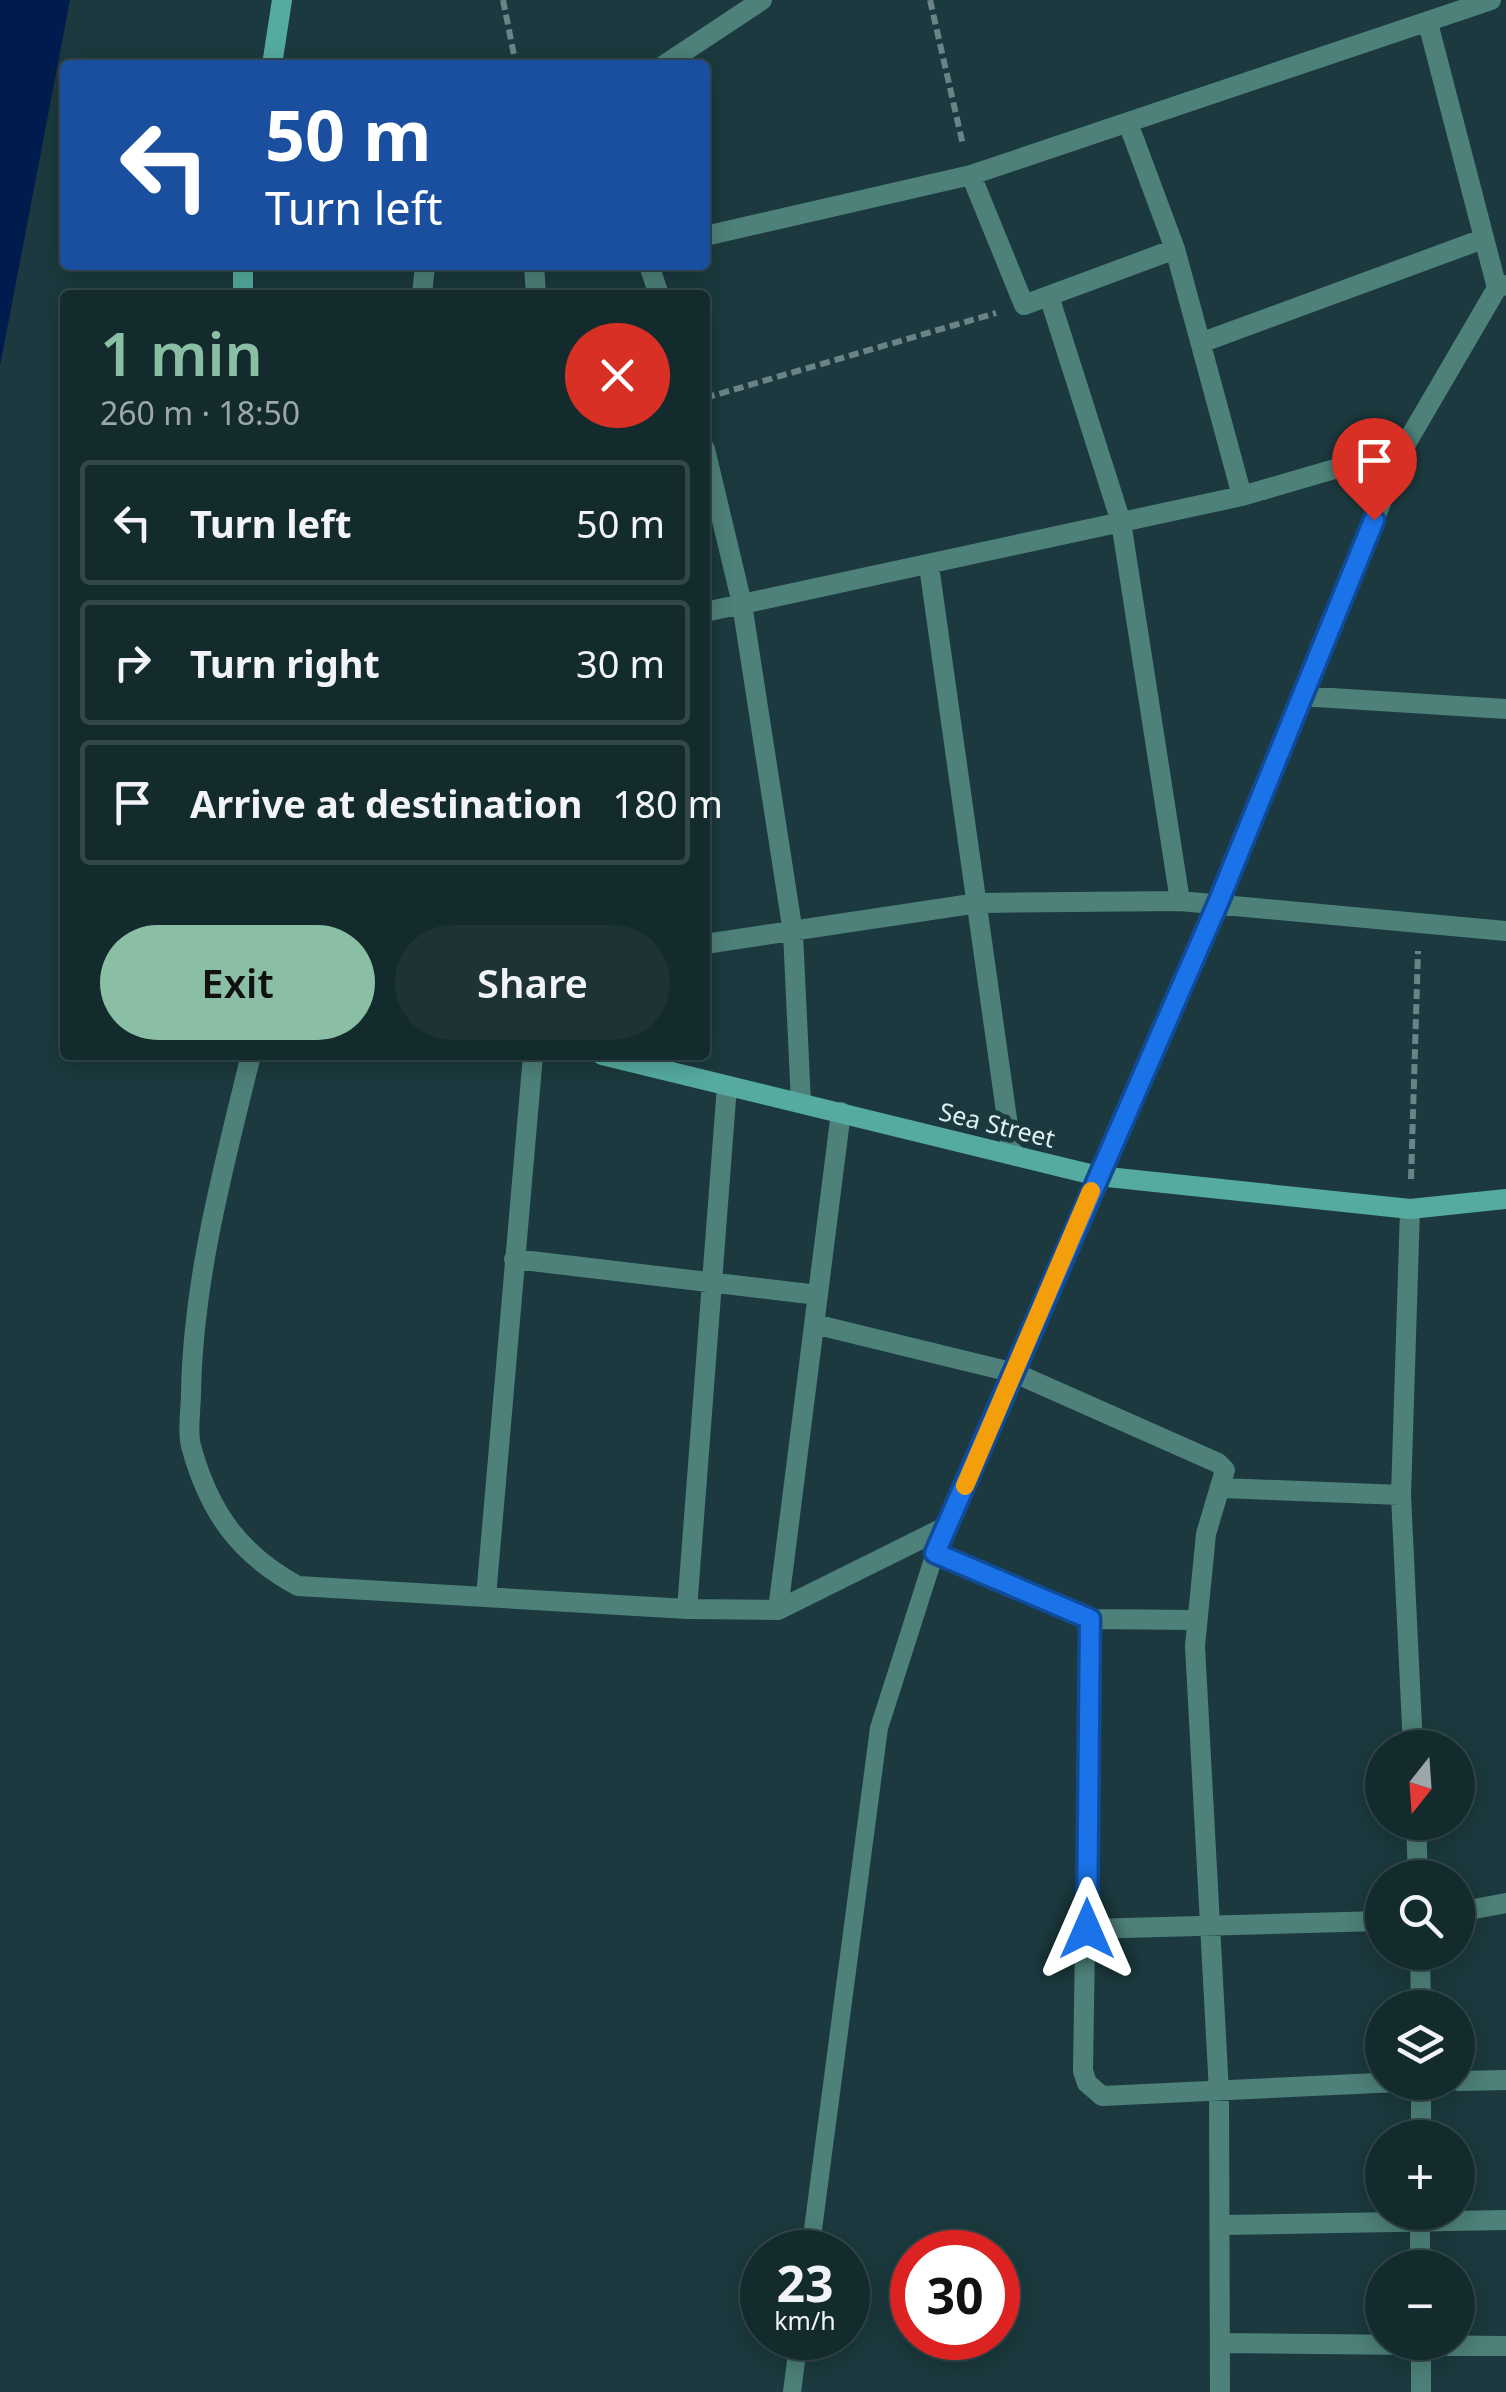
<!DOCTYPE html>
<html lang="en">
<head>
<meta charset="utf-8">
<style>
	:root { --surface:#142b2e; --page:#1d3336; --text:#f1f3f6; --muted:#9da7aa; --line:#33474a; --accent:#8abfa5 }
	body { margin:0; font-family:"Noto Sans",sans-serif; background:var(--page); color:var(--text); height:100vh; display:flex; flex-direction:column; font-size:38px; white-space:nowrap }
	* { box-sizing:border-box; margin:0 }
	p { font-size:32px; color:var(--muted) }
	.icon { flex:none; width:55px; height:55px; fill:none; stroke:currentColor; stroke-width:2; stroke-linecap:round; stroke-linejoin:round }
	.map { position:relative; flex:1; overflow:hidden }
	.sheet { position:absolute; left:60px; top:290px; width:650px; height:770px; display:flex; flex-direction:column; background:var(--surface); border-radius:10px; box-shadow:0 5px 25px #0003,0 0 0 2px var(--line) }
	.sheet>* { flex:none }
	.guide { position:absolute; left:60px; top:60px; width:650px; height:210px; border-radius:10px; box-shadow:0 5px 25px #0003,0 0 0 2px var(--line); background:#1a4fa0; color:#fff; overflow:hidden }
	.needle { width:65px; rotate:197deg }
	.controls { position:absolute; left:1365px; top:1730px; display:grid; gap:20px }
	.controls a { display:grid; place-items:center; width:110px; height:110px; border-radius:50%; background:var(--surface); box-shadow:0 5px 25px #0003,0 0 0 2px var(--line); font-size:50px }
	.speed { position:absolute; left:740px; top:2230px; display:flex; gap:20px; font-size:50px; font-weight:700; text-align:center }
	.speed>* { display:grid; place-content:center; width:130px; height:130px; border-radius:50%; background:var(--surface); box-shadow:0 5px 25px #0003,0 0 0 2px var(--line); line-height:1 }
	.speed small { font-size:25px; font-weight:400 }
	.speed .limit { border:15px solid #d22; background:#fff; color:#111 }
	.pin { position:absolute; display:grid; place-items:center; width:85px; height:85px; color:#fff; margin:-102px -42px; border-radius:50% 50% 50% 0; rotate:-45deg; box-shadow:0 0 10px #0007 }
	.pin .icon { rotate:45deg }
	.me { position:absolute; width:110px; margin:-55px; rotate:0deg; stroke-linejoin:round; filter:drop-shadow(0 0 8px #0008) }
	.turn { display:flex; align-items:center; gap:35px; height:210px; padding:0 40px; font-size:45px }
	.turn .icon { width:130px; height:130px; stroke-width:2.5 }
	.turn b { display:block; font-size:70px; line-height:85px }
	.round { display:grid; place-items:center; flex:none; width:105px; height:105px; border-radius:52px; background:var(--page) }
	.head { display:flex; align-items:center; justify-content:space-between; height:170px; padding:0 40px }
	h1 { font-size:60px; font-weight:600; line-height:75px; color:var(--accent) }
	.primary-button { display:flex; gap:20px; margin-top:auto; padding:20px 40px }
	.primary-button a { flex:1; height:115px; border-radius:60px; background:var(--accent); color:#111; font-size:40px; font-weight:600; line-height:115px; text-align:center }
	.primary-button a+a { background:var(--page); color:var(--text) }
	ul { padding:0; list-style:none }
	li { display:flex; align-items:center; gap:30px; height:125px; margin:0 20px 15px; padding:0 20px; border:5px solid var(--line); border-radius:10px }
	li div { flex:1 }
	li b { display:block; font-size:38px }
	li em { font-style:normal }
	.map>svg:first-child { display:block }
	.water { fill:#001c4f }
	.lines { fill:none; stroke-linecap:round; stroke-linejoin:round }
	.path { stroke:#6b8387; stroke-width:6; stroke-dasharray:10 5; stroke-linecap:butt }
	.lane { stroke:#4d8179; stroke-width:18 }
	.street { stroke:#4d8179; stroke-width:20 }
	.secondary { stroke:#55ab9f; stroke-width:20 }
	.route-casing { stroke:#114b97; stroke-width:25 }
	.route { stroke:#1a73e8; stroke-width:18 }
	.slow { stroke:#f59e0b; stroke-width:18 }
	.labels { text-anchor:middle; stroke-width:10; stroke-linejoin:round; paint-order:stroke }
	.street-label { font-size:25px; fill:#dff0f3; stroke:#1b393e }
</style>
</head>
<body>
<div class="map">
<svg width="1506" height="2392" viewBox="0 0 1506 2392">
	<rect width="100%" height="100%" fill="#1b393e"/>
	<path class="water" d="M0,0H70L0,366Z"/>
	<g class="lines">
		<path class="path" d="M503,0L516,65
			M930,0L963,145
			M705,398L996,313
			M1411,1179L1418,951"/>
		<path class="lane" d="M810,2252L879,1728L935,1553
			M792,2392L799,2338"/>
		<path class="street" d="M1428,23L1497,288
			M664,65L762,0
			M1128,123L1175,249
			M971,175L1024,305L1175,249L1242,496
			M705,236L971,175L1491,0
			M534,265L536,295
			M649,265L659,295
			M422,295L425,265
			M1049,296L1121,522L1180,901
			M1203,342L1483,239
			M705,449L742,604L793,933L801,1103
			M929,566L1012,1154
			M705,612L1242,496L1403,449
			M1300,696L1506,709
			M705,944L978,903L1180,901L1506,931
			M251,1055C224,1165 193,1279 191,1393C191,1409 187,1430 191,1446C209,1512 239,1554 298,1586L687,1609L778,1610L947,1526
			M1410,1209L1401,1495L1413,1748
			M514,1259L818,1295
			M814,1324L1015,1373L1218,1463L1225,1470L1206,1534L1195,1646L1219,2092L1220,2392
			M1222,1488L1401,1495
			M486,1597L533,1055
			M687,1609L727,1086
			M778,1610L841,1112
			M1090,1619L1083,2071L1087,2083L1102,2096L1399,2082
			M1195,1620L1090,1619L935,1553L1218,903L1403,449L1497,288L1506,285
			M1416,1822L1418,1878
			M1458,1912L1506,1903
			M1087,1929L1382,1921
			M1420,1952L1421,2008
			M1458,2081L1506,2080
			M1421,2138V2082
			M1420,2212V2268
			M1223,2225L1506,2220
			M1421,2342V2392
			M1222,2343L1506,2346"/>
		<path class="secondary" d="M272,65L282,0
			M243,295V265
			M602,1055L1098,1176L1410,1209L1506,1199"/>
	</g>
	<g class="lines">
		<g class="route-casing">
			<path id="route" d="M1087,1929L1090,1619L935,1553L1218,903L1374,520"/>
		</g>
		<use href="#route" class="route"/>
		<path class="slow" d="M965,1486L1091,1191"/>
	</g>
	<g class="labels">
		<g class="street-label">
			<text transform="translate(997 1125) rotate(14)" y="9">Sea Street</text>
		</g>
	</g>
</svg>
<div class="controls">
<a><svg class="needle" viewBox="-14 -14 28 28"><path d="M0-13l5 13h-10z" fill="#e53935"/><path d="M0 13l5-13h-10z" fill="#9da7aa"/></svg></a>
<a><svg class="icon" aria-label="search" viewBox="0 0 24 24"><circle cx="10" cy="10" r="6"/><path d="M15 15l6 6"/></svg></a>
<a><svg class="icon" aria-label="layers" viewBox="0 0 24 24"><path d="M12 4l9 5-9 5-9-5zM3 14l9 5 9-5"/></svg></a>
<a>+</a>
<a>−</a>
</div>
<div class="speed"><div>23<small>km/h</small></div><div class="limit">30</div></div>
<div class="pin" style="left:1374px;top:520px;background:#d93025"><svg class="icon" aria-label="arrive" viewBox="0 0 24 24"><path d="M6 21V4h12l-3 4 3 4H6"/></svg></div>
<svg class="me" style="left:1087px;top:1929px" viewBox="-20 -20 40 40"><path d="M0-17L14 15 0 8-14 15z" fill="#1a73e8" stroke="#fff" stroke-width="4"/></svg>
<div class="guide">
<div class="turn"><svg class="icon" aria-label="left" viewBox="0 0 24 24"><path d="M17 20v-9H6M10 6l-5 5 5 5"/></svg><div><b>50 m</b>Turn left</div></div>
</div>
<section class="sheet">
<div class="head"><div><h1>1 min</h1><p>260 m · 18:50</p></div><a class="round" style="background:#d93025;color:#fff"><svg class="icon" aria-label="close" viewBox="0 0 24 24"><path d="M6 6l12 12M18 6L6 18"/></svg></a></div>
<ul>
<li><svg class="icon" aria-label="left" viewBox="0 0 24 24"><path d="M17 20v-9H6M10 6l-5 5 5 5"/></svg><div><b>Turn left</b></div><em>50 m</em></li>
<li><svg class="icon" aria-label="right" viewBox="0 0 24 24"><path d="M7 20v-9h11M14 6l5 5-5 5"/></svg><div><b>Turn right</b></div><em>30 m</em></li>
<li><svg class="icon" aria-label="arrive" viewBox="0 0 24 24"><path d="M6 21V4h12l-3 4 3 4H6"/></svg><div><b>Arrive at destination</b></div><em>180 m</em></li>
</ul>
<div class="primary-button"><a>Exit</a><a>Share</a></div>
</section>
</div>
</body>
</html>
